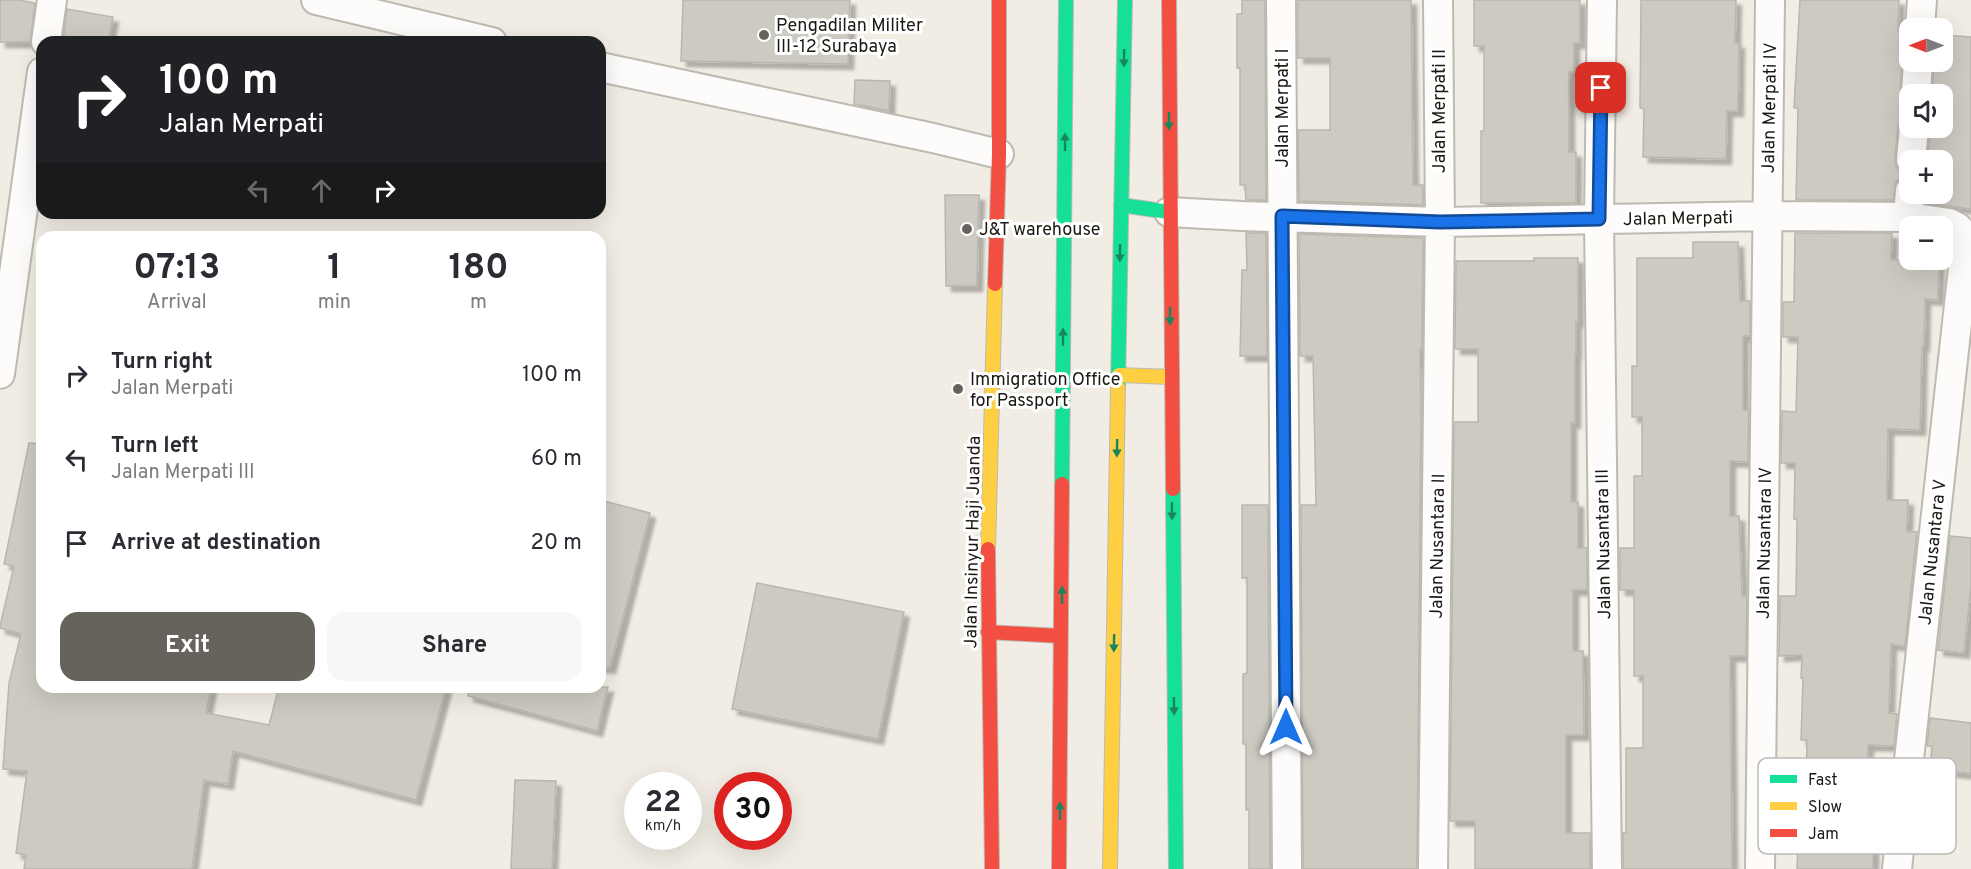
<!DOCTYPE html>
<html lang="en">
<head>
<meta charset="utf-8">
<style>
	:root { --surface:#fff; --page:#f7f7f7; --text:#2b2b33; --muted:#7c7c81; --accent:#66635c }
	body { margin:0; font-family:Overpass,sans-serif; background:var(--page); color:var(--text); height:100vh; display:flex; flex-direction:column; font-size:22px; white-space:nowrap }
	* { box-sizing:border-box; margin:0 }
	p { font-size:20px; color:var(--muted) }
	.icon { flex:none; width:33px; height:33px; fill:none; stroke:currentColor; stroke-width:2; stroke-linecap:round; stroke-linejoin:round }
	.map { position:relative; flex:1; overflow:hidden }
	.side { position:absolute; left:36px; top:231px; width:570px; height:462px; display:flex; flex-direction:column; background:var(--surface); border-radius:18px; box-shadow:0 6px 24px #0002 }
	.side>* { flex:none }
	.top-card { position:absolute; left:36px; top:36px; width:570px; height:183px; border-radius:18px; box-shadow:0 6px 24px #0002; background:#202124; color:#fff; overflow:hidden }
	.needle { width:39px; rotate:270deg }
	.fabs { position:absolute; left:1899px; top:18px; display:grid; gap:12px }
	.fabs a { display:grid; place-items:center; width:54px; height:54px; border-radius:12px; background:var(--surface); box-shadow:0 6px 24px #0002; font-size:30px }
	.speed { position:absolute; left:624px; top:772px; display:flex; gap:12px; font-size:30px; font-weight:700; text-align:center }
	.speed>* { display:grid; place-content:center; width:78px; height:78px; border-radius:50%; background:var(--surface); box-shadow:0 6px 24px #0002; line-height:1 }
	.speed small { font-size:15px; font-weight:400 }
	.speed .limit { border:9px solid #d22; background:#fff; color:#111 }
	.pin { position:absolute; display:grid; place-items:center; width:51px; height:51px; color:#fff; margin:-26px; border-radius:12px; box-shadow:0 3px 9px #0006 }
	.me { position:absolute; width:66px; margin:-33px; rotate:0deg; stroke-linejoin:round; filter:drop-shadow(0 0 4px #0008) }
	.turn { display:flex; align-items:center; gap:21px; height:126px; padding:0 24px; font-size:27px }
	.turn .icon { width:78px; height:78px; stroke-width:2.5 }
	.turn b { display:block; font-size:42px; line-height:51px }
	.lanes { display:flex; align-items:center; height:57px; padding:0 24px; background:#0003; justify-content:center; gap:30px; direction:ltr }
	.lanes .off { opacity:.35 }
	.eta { display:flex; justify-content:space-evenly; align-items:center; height:102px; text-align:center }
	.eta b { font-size:36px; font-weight:700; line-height:42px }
	.cta { display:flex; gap:12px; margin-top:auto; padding:12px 24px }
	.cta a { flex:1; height:69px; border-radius:18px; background:var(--accent); color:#fff; font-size:24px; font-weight:700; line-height:69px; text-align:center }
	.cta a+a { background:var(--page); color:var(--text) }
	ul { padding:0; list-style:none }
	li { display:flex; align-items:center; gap:18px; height:84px; padding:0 24px }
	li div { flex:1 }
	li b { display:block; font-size:22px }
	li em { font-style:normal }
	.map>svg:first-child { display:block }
	.building { fill:#cdcac2; stroke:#b9b6af; stroke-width:1.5; filter:url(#shadow) }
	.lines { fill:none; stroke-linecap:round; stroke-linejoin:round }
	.street-casing { stroke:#bdbab2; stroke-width:32 }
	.fast-casing { stroke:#bdbab2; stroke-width:16 }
	.slow-casing { stroke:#bdbab2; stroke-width:16 }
	.jam-casing { stroke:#bdbab2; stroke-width:16 }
	.street { stroke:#fdfcfb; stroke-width:28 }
	.fast { stroke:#16e098; stroke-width:14 }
	.slow { stroke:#ffcf43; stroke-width:14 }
	.jam { stroke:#f24e42; stroke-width:14 }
	.oneway { fill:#18865c }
	.route-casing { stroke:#114b97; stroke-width:15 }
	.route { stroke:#1a73e8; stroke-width:10 }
	.poi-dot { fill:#66635c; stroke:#fff; stroke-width:2 }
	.labels { text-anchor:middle; stroke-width:6; stroke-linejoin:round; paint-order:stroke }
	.poi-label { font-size:18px; fill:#1b1913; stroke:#fff; text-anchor:start }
	.street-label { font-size:18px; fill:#1b1913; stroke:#fff }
	.key { fill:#fff; stroke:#bbbab8; stroke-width:1.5 }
	.key-label { font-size:16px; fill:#1b1913 }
</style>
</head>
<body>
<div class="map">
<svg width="1971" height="869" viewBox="0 0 1971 869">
	<defs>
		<filter id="shadow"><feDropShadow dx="5.5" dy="5.5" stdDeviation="1.5" flood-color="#0004"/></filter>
	</defs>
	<rect width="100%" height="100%" fill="#f1ede4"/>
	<path class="building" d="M0,0H19L35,3L30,42H0Z
		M683,0H850L848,64L681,61Z
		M1242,0H1265L1266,200H1246L1245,185H1240V68H1237V14H1242Z
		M1298,0H1411L1413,185H1423V205L1299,201L1298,130H1330V58H1298Z
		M1474,0H1580V43H1574V72H1569V152H1576V203H1481V131H1484V46H1474Z
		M1641,0H1736L1735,43H1739L1738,111H1727L1726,159L1643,157L1644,109L1640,108Z
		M1800,0H1899L1898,31H1904L1910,40V48L1904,53L1902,60L1900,94L1902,102L1910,109V113L1901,118L1898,126L1895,158L1896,166L1901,173L1906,175L1896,182L1893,200H1796L1798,108H1794Z
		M67,9L113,17L108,42H63Z
		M1942,35L1971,37V209L1926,203V194H1942V160H1928L1930,128H1942V94H1932L1934,62H1942Z
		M855,80L890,81L889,111L854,104Z
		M945,195H979L977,286H946Z
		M1246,233H1266L1267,356H1240L1242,270H1247Z
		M1795,233H1892L1891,260L1939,261L1938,300L1925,299L1924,346H1922L1920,430L1888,429L1887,500H1908L1907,531L1917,532L1905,646L1891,644L1889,713L1897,714L1894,746L1868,745L1866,803H1874L1873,869H1797L1798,844H1788L1789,803L1806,804L1807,740H1801L1803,678H1801L1802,655L1779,656L1780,596H1796L1797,519H1794L1795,463H1781L1782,411L1796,412L1798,337H1783V302H1794Z
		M1299,234L1423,238L1422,349H1420L1421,422L1417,869H1303L1301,505H1316L1313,356H1300Z
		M1693,242H1738L1740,301H1750V336H1743V410H1749L1748,462L1730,461V516H1739L1742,596H1747L1746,656H1730L1732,869H1623V833H1626V748H1643V676H1634V590H1620V548H1634V476H1642V417H1632V366H1637V258H1693Z
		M1534,258H1578V322H1576V354H1575V423H1571V502H1578V548H1587V590H1573V651H1583L1584,735H1566V833H1590V869H1475V821H1450L1454,422H1478V349H1455L1456,261H1534Z
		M29,443L42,444V687H211L206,713L269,725L279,687H446L416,800L233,751L228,784L204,780L192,869H24L26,855L16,853L27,771L3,769L9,683L21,634L0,628V626L14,566L4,564Z
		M600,500L650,513L610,668L600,667Z
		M1242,505H1268L1270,869H1249V810H1246V744H1243V674L1247,673V578H1242Z
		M1950,536L1971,538V587L1964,653L1938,650Z
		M757,583L904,612L878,739L732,709Z
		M469,687H608L597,731L468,696Z
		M1930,718L1971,723V774L1930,769L1932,746H1927Z
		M515,780L556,781L552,869H511Z"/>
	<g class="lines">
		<g class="street-casing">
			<path id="street" d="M316,0L492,42
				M1281,0L1287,869
				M1602,0L1599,219L1607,869
				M1920,28L1922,0
				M46,42L52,0
				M600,67L933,138L999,154
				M1916,94L1918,62
				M1911,160L1914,128
				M1169,212L1242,216L1440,222L1768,216L1908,217L1949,223L1957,227L1965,235V250L1897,869
				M1908,217L1910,191
				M0,374L42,72
				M1433,869L1440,222L1438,0
				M1760,869L1770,0"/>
		</g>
		<g class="fast-casing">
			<path id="fast" d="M1121,205L1169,212
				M1118,387L1125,0
				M1062,484L1066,0
				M1173,489L1176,869"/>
		</g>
		<g class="slow-casing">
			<path id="slow" d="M1119,375L1171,377
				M988,549L995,284
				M1110,869L1118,387"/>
		</g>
		<g class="jam-casing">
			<path id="jam" d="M1169,0L1173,489
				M995,284L999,154V0
				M988,549L992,869
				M988,632L1061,636
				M1059,869L1062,484"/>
		</g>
		<use href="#street" class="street"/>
		<use href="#fast" class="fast"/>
		<use href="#slow" class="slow"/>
		<use href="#jam" class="jam"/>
	</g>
	<defs><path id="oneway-solid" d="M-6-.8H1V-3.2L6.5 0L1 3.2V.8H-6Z" transform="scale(1.5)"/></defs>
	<g class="oneway">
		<use href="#oneway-solid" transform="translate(1124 58) rotate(91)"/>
		<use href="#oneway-solid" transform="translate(1169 121) rotate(90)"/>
		<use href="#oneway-solid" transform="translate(1065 142) rotate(-90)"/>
		<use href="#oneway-solid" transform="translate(1120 253) rotate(91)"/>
		<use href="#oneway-solid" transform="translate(1170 316) rotate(90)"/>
		<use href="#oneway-solid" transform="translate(1063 337) rotate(-90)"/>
		<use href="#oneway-solid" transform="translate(1117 448) rotate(91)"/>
		<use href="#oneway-solid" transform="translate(1172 511) rotate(89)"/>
		<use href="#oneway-solid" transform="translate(1062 595) rotate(-90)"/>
		<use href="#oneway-solid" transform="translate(1114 643) rotate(91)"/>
		<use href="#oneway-solid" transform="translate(1174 706) rotate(89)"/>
		<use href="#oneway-solid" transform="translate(1060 811) rotate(-90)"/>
	</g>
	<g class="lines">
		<g class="route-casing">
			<path id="route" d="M1286,727L1282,216L1440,222L1599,219L1601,88"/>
		</g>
		<use href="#route" class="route"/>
	</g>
	<g class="poi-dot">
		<circle cx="764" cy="35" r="6"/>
		<circle cx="967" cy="229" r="6"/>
		<circle cx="958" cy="389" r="6"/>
	</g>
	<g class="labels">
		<g class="poi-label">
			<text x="776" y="31">Pengadilan Militer<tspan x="776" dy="21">III-12 Surabaya</tspan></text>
			<text x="979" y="235">J&amp;T warehouse</text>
			<text x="970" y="385">Immigration Office<tspan x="970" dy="21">for Passport</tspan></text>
		</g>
		<g class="street-label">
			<text transform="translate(1282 108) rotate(-90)" y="6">Jalan Merpati I</text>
			<text transform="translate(1769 108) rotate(-89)" y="6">Jalan Merpati IV</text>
			<text transform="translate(1439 111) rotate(-90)" y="6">Jalan Merpati II</text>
			<text transform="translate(1678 218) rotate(-1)" y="6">Jalan Merpati</text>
			<text transform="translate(972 542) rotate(-89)" y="6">Jalan Insinyur Haji Juanda</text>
			<text transform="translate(1764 543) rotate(-89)" y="6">Jalan Nusantara IV</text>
			<text transform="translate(1603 544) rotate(-91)" y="6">Jalan Nusantara III</text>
			<text transform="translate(1437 546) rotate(-89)" y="6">Jalan Nusantara II</text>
			<text transform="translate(1932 552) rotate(-84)" y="6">Jalan Nusantara V</text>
		</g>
	</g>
	<rect x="1758" y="758" width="198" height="96" rx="9" class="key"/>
	<rect x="1770" y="775" width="27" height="8" fill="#16e098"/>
	<rect x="1770" y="802" width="27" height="8" fill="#ffcf43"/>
	<rect x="1770" y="829" width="27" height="8" fill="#f24e42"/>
	<g class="key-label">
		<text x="1808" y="785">Fast</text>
		<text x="1808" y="812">Slow</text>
		<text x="1808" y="839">Jam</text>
	</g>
</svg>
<div class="fabs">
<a><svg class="needle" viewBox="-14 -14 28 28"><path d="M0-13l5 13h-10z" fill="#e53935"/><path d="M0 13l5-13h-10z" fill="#7c7c81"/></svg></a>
<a><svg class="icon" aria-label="sound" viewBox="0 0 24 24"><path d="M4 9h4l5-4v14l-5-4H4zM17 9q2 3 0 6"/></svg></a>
<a>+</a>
<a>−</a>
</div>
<div class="speed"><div>22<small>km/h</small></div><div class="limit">30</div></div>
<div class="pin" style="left:1601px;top:88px;background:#d93025"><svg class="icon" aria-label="arrive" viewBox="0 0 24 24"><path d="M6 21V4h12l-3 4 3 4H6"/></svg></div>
<svg class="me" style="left:1286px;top:727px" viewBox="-20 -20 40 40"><path d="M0-17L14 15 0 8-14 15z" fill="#1a73e8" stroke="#fff" stroke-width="4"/></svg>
<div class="top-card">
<div class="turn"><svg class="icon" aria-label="right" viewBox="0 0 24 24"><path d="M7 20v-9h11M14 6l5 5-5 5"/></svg><div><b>100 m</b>Jalan Merpati</div></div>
<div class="lanes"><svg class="icon off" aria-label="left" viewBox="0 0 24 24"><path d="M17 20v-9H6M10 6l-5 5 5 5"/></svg><svg class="icon off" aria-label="ahead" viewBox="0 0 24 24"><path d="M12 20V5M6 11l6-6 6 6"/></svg><svg class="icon" aria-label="right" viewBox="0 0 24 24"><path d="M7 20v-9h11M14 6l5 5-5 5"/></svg></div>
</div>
<section class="side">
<div class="eta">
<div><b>07:13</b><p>Arrival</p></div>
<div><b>1</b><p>min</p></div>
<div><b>180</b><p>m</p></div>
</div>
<ul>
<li><svg class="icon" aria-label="right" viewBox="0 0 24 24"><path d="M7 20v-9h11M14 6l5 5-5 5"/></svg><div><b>Turn right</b><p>Jalan Merpati</p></div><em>100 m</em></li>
<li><svg class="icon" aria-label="left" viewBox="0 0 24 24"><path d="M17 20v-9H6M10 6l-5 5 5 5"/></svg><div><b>Turn left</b><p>Jalan Merpati III</p></div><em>60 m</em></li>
<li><svg class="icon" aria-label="arrive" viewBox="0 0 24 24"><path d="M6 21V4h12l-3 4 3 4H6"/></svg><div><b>Arrive at destination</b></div><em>20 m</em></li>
</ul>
<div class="cta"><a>Exit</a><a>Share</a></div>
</section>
</div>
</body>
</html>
